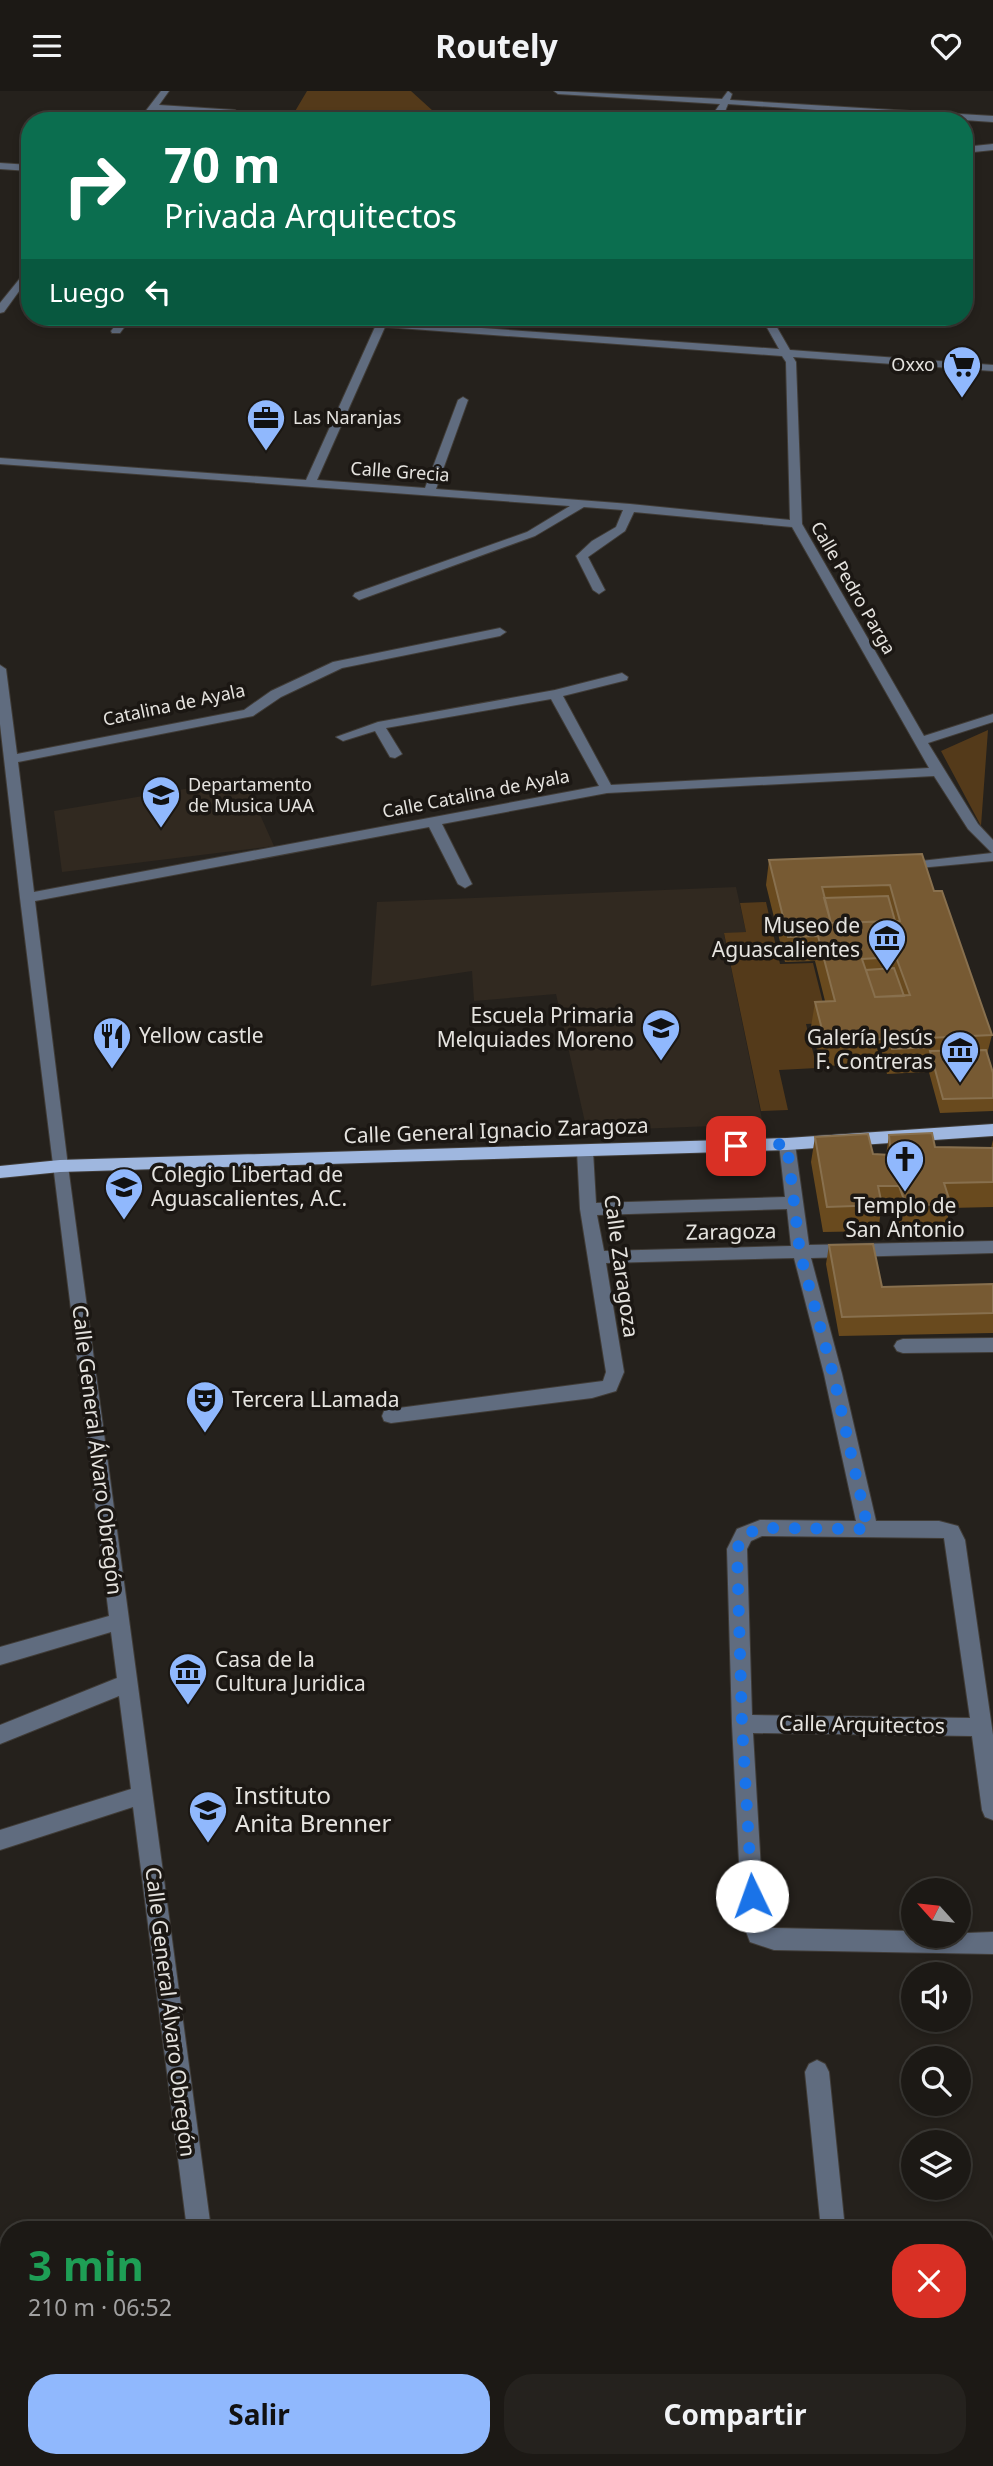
<!DOCTYPE html>
<html lang="es">
<head>
<meta charset="utf-8">
<style>
	:root { --surface:#1c1915; --page:#25221e; --text:#f1f3f6; --muted:#a0a0a0; --line:#3a3834; --accent:#90b8fd }
	body { margin:0; font-family:"Noto Sans",sans-serif; background:var(--page); color:var(--text); height:100vh; display:flex; flex-direction:column; font-size:26px; white-space:nowrap }
	* { box-sizing:border-box; margin:0 }
	p { font-size:23px; color:var(--muted) }
	.icon { flex:none; width:38px; height:38px; fill:none; stroke:currentColor; stroke-width:2; stroke-linecap:round; stroke-linejoin:round }
	.map { position:relative; flex:1; overflow:hidden }
	.sheet { position:absolute; left:0px; top:2130px; width:994px; height:247px; display:flex; flex-direction:column; background:var(--surface); border-radius:28px 28px 0 0; box-shadow:0 4px 10px #0003,0 0 0 2px var(--line) }
	.sheet>* { flex:none }
	.guide { position:absolute; left:21px; top:21px; width:952px; height:214px; border-radius:28px; box-shadow:0 4px 10px #0003,0 0 0 2px var(--line); background:#0b6e4f; color:#fff; overflow:hidden }
	.needle { width:46px; rotate:297deg }
	.fabs { position:absolute; left:901px; top:1787px; display:grid; gap:14px }
	.fabs a { display:grid; place-items:center; width:70px; height:70px; border-radius:50%; background:var(--surface); box-shadow:0 4px 10px #0003,0 0 0 2px var(--line); font-size:35px }
	.pin { position:absolute; display:grid; place-items:center; width:60px; height:60px; color:#fff; margin:-30px; border-radius:14px; box-shadow:0 4px 10px #0006 }
	.me { position:absolute; width:77px; margin:-38px; rotate:357deg; stroke-linejoin:round; filter:drop-shadow(0 0 5px #0008) }
	.turn { display:flex; align-items:center; gap:24px; height:147px; padding:0 28px; font-size:32px }
	.turn .icon { width:91px; height:91px; stroke-width:2.5 }
	.turn b { display:block; font-size:49px; line-height:60px }
	.then { display:flex; align-items:center; height:66px; padding:0 28px; background:#0003; gap:14px; font-size:26px }
	.round { display:grid; place-items:center; flex:none; width:74px; height:74px; border-radius:28px; background:var(--page) }
	.headline { display:flex; align-items:center; justify-content:space-between; height:119px; padding:0 28px }
	h1 { font-size:42px; font-weight:700; line-height:52px; color:#1e9e55 }
	.action { display:flex; gap:14px; margin-top:auto; padding:14px 28px }
	.action a { flex:1; height:80px; border-radius:28px; background:var(--accent); color:#111; font-size:28px; font-weight:700; line-height:80px; text-align:center }
	.action a+a { background:var(--page); color:var(--text) }
	header { display:flex; justify-content:space-between; align-items:center; height:91px; padding:0 28px; background:var(--surface); font-size:32px; font-weight:700 }
	.map>svg:first-child { display:block }
	.built { fill:#312920 }
	.green { fill:#543a1a }
	.lines { fill:none; stroke-linecap:round; stroke-linejoin:round }
	.minor-casing { stroke:#403c37; stroke-width:2 }
	.major-casing { stroke:#403c37; stroke-width:2 }
	.minor { fill:#606c7f; fill-rule:evenodd }
	.major { fill:#9fb7df; fill-rule:evenodd }
	.wall { fill:#694a1e }
	.building { fill:#775a33; stroke:#88704e; stroke-width:2; fill-rule:evenodd }
	.route { stroke:#1a73e8; stroke-width:12; stroke-dasharray:0 21.6 }
	.labels { text-anchor:middle; stroke-width:7; stroke-linejoin:round; paint-order:stroke }
	.far-poi-label { font-size:18px; fill:#e5e3df; stroke:#1b1713; text-anchor:start }
	.far-street-label { font-size:18px; fill:#e5e3df; stroke:#1b1713 }
	.poi-label { font-size:21px; fill:#e5e3df; stroke:#1b1713; text-anchor:start }
	.street-label { font-size:21px; fill:#e5e3df; stroke:#1b1713 }
	.near-poi-label { font-size:24px; fill:#e5e3df; stroke:#1b1713; text-anchor:start }
</style>
</head>
<body>
<header><svg class="icon" aria-label="menu" viewBox="0 0 24 24"><path d="M4 6h16M4 12h16M4 18h16"/></svg>Routely<svg class="icon" aria-label="heart" viewBox="0 0 24 24"><path d="M12 20l-8-8c-3-5 5-10 8-4 3-6 11-1 8 4z"/></svg></header>
<div class="map">
<svg width="993" height="2375" viewBox="0 0 993 2375">
	<rect width="100%" height="100%" fill="#25211c"/>
	<path class="built" d="M244,688L274,755L62,781L54,720Z
		M736,796L746,841L724,843L763,1033L587,1040L556,903L474,910L472,880L371,895L377,811Z"/>
	<path class="green" d="M307,0H411L444,30H301L294,22Z
		M988,639L981,735L941,660Z
		M766,811L780,873L813,872L828,932L806,933L817,977L779,979L788,1019L761,1020L724,842L746,841L740,812Z"/>
	<g class="lines">
		<g class="minor-casing">
			<path id="minor" d="M161,0H169L159,14L235,19L239,22L235,25L155,19L147,30H138Z
				M554,0L722,8L728,0L732,3L730,9L993,25V31L728,13L724,23L715,28L652,30L713,23L720,13L558,3Z
				M993,53V59L964,62V56Z
				M0,72L30,74V80L0,78Z
				M30,175V185L4,221L0,222V212Z
				M122,226H132L120,242H112L111,240Z
				M280,226H324L779,258L761,226H771L790,259L993,274V280L793,266L796,271L802,433L924,645L993,623V631L928,652L978,733L993,749V770L898,779V773L903,772L992,762L968,738L934,685L607,702L442,733L472,793L465,797L458,793L429,736L35,810L68,1075L211,2138H187L133,1716L0,1759V1739L131,1698L119,1605L0,1653V1634L117,1587L111,1541L0,1574V1556L109,1525L20,807L0,633V574L6,578L17,663L244,619L271,600L333,571L500,537L506,541L500,545L342,577L281,606L253,625L18,671L34,801L599,695L551,608L386,637L402,663L395,667L390,666L375,640L343,650L336,646L378,631L555,599L622,582L628,586L627,589L563,605L611,694L929,677L792,436L634,421L625,440L588,466L605,499L599,503L593,499L576,465L592,450L616,436L623,419L584,416L535,445L359,509L353,505L355,502L527,441L570,415L0,373V367L306,389L375,236L285,229ZM385,236L782,265L786,271L790,429L630,413L436,398L468,309L463,306L458,309L425,397L317,389Z
				M787,1047L795,1053L809,1154L993,1150V1162L811,1167L842,1283L876,1430H939L958,1435L965,1449L993,1644V1729L985,1726L982,1719L972,1645L753,1642L764,1830L766,1835L774,1837L914,1840V1844L993,1841V1863L774,1859L750,1851L742,1830L732,1633L727,1458L737,1438L760,1429L856,1430L824,1283L794,1167L606,1172L624,1281L616,1300L592,1307L391,1332L384,1330L382,1325L384,1320L391,1318L603,1290L606,1281L580,1118L577,1060L579,1056L585,1054L593,1060L596,1112L785,1106L779,1053ZM787,1118L791,1155L604,1160L597,1124ZM762,1445L944,1447L970,1627L752,1624L747,1458L751,1450Z
				M993,1247V1261L903,1262L897,1260L894,1255L897,1250L903,1248Z
				M817,1969L825,1973L829,1981L845,2138H821L805,1981L809,1973Z
				M9,2351V2368H21L15,2375H0V2354Z
				M221,2368H247L248,2375H222Z
				M866,2368H892L893,2375H867Z"/>
		</g>
		<g class="major-casing">
			<path id="major" d="M993,1033V1045L787,1059L60,1081L0,1087V1075L60,1069L787,1047Z"/>
		</g>
		<use href="#minor" class="minor"/>
		<use href="#major" class="major"/>
	</g>
	<path class="wall" d="M769,769L934,800L992,944L987,963L993,982V1020L940,1022L927,974L926,981L887,983L884,973L821,975L811,936L815,911L825,910L815,870L785,871L766,794Z
		M889,1044L935,1056L991,1057L993,1049V1116L950,1117L945,1139H901L895,1120H881L878,1140L823,1141L811,1071L815,1046L873,1063L886,1064Z
		M829,1154L882,1196L993,1193V1242L839,1245L826,1173Z"/>
	<path class="building" d="M922,763L934,800H942L992,944L928,947L931,956L892,958L889,948L825,950L815,911L835,910L818,845L788,846L769,769ZM890,794L900,830L831,832L822,796ZM896,866L910,904L875,906L862,868Z
		M888,805L895,830L831,832L824,807Z
		M894,877L904,905L875,906L866,879Z
		M986,959L993,982V1007L943,1008L930,960Z
		M932,1042L935,1056L993,1057V1091L944,1092L951,1114H906L899,1095H878L882,1114L827,1116L815,1046L868,1043L873,1063L891,1064L889,1044Z
		M873,1153L882,1196L993,1193V1222L842,1226L829,1154Z"/>
	<g class="lines">
		<path class="route" d="M736,1055L787,1053L800,1162L833,1283L868,1438L760,1437L744,1444L737,1458L742,1633L752,1805"/>
	</g>
	<defs>
		<g id="supermarket-pin" transform="scale(2.0125)"><path d="M0 17L-7.5 6A9.5 9.5 0 1 1 7.5 6Z" fill="#90b8fd" stroke="#1b1713"/><path d="M-6-5.5h2.5l.6 2H6L4.5 2H-2.5L-4.4-4H-6ZM-1.5 3.2a1.3 1.3 0 1 0 .1 0ZM3 3.2a1.3 1.3 0 1 0 .1 0Z" fill="#111"/></g>
		<g id="office-pin" transform="scale(2.0125)"><path d="M0 17L-7.5 6A9.5 9.5 0 1 1 7.5 6Z" fill="#90b8fd" stroke="#1b1713"/><path d="M-6-3h4V-5.5h4V-3h4V5H-6ZM-1-4.5V-3h2v-1.5ZM-6 0V1H6V0Z" fill="#111"/></g>
		<g id="university-pin" transform="scale(2.0125)"><path d="M0 17L-7.5 6A9.5 9.5 0 1 1 7.5 6Z" fill="#90b8fd" stroke="#1b1713"/><path d="M0-5L7-2L0 1L-7-2ZM-4 1L0 2.5L4 1V4Q0 6-4 4Z" fill="#111"/></g>
		<g id="museum-pin" transform="scale(2.0125)"><path d="M0 17L-7.5 6A9.5 9.5 0 1 1 7.5 6Z" fill="#90b8fd" stroke="#1b1713"/><path d="M0-6L6-3V-2H-6V-3ZM-5-1h2V3h-2ZM-1-1h2V3h-2ZM3-1h2V3H3ZM-6 4H6V6H-6Z" fill="#111"/></g>
		<g id="school-pin" transform="scale(2.0125)"><path d="M0 17L-7.5 6A9.5 9.5 0 1 1 7.5 6Z" fill="#90b8fd" stroke="#1b1713"/><path d="M0-5L7-2L0 1L-7-2ZM-4 1L0 2.5L4 1V4Q0 6-4 4Z" fill="#111"/></g>
		<g id="restaurant-pin" transform="scale(2.0125)"><path d="M0 17L-7.5 6A9.5 9.5 0 1 1 7.5 6Z" fill="#90b8fd" stroke="#1b1713"/><path d="M-5-6h1v4h1v-4h1v4h1v-4h1v5L-1.5 .5V6h-2V.5L-5-1ZM5-6V6H3V1.5H1.5Q1.5-4 5-6Z" fill="#111"/></g>
		<g id="church-pin" transform="scale(2.0125)"><path d="M0 17L-7.5 6A9.5 9.5 0 1 1 7.5 6Z" fill="#90b8fd" stroke="#1b1713"/><path d="M-1.2-6h2.4v3.5h3.3v2.4h-3.3V6h-2.4V-.1h-3.3v-2.4h3.3Z" fill="#111"/></g>
		<g id="theatre-pin" transform="scale(2.0125)"><path d="M0 17L-7.5 6A9.5 9.5 0 1 1 7.5 6Z" fill="#90b8fd" stroke="#1b1713"/><path d="M-5-5.5Q0-4 5-5.5V0Q5 5 0 6Q-5 5-5 0ZM-3.3-2.5H-1v1.5H-3.3ZM1-2.5H3.3v1.5H1ZM-2.8 1Q0 5.5 2.8 1Z" fill="#111"/></g>
	</defs>
	<g fill-rule="evenodd">
		<use href="#supermarket-pin" x="962" y="274"/>
		<use href="#office-pin" x="266" y="327"/>
		<use href="#university-pin" x="161" y="704"/>
		<use href="#museum-pin" x="887" y="847"/>
		<use href="#school-pin" x="661" y="937"/>
		<use href="#restaurant-pin" x="112" y="945"/>
		<use href="#museum-pin" x="960" y="959"/>
		<use href="#church-pin" x="905" y="1068"/>
		<use href="#school-pin" x="124" y="1096"/>
		<use href="#theatre-pin" x="205" y="1309"/>
		<use href="#museum-pin" x="188" y="1581"/>
		<use href="#university-pin" x="208" y="1719"/>
	</g>
	<g class="labels">
		<g class="far-poi-label">
			<text x="935" y="280" text-anchor="end">Oxxo</text>
			<text x="293" y="333">Las Naranjas</text>
			<text x="188" y="700">Departamento<tspan x="188" dy="21">de Musica UAA</tspan></text>
		</g>
		<g class="far-street-label">
			<text transform="translate(400 381) rotate(4)" y="6">Calle Grecia</text>
			<text transform="translate(853 497) rotate(60)" y="6">Calle Pedro Parga</text>
			<text transform="translate(174 614) rotate(-12)" y="6">Catalina de Ayala</text>
			<text transform="translate(476 703) rotate(-11)" y="6">Calle Catalina de Ayala</text>
		</g>
		<g class="poi-label">
			<text x="860" y="842" text-anchor="end">Museo de<tspan x="860" dy="24">Aguascalientes</tspan></text>
			<text x="634" y="932" text-anchor="end">Escuela Primaria<tspan x="634" dy="24">Melquiades Moreno</tspan></text>
			<text x="139" y="952">Yellow castle</text>
			<text x="933" y="954" text-anchor="end">Galería Jesús<tspan x="933" dy="24">F. Contreras</tspan></text>
			<text x="151" y="1091">Colegio Libertad de<tspan x="151" dy="24">Aguascalientes, A.C.</tspan></text>
			<text x="905" y="1122" text-anchor="middle">Templo de<tspan x="905" dy="24">San Antonio</tspan></text>
			<text x="232" y="1316">Tercera LLamada</text>
			<text x="215" y="1576">Casa de la<tspan x="215" dy="24">Cultura Juridica</tspan></text>
		</g>
		<g class="street-label">
			<text transform="translate(496 1040) rotate(-2)" y="7">Calle General Ignacio Zaragoza</text>
			<text transform="translate(731 1141) rotate(-1)" y="7">Zaragoza</text>
			<text transform="translate(621 1175) rotate(82)" y="7">Calle Zaragoza</text>
			<text transform="translate(97 1359) rotate(83)" y="7">Calle General Álvaro Obregón</text>
			<text transform="translate(862 1634) rotate(1)" y="7">Calle Arquitectos</text>
			<text transform="translate(170 1921) rotate(83)" y="7">Calle General Álvaro Obregón</text>
		</g>
		<g class="near-poi-label">
			<text x="235" y="1713">Instituto<tspan x="235" dy="28">Anita Brenner</tspan></text>
		</g>
	</g>
</svg>
<div class="fabs">
<a><svg class="needle" viewBox="-14 -14 28 28"><path d="M0-13l5 13h-10z" fill="#e53935"/><path d="M0 13l5-13h-10z" fill="#a0a0a0"/></svg></a>
<a><svg class="icon" aria-label="sound" viewBox="0 0 24 24"><path d="M4 9h4l5-4v14l-5-4H4zM17 9q2 3 0 6"/></svg></a>
<a><svg class="icon" aria-label="search" viewBox="0 0 24 24"><circle cx="10" cy="10" r="6"/><path d="M15 15l6 6"/></svg></a>
<a><svg class="icon" aria-label="layers" viewBox="0 0 24 24"><path d="M12 4l9 5-9 5-9-5zM3 14l9 5 9-5"/></svg></a>
</div>
<div class="pin" style="left:736px;top:1055px;background:#d93025"><svg class="icon" aria-label="arrive" viewBox="0 0 24 24"><path d="M6 21V4h12l-3 4 3 4H6"/></svg></div>
<svg class="me" style="left:752px;top:1805px" viewBox="-20 -20 40 40"><circle r="19" fill="#fff"/><path d="M0-13L10 11 0 6-10 11z" fill="#1a73e8"/></svg>
<div class="guide">
<div class="turn"><svg class="icon" aria-label="right" viewBox="0 0 24 24"><path d="M7 20v-9h11M14 6l5 5-5 5"/></svg><div><b>70 m</b>Privada Arquitectos</div></div>
<div class="then">Luego<svg class="icon" aria-label="left" viewBox="0 0 24 24"><path d="M17 20v-9H6M10 6l-5 5 5 5"/></svg></div>
</div>
<section class="sheet">
<div class="headline"><div><h1>3 min</h1><p>210 m · 06:52</p></div><a class="round" style="background:#d93025;color:#fff"><svg class="icon" aria-label="close" viewBox="0 0 24 24"><path d="M6 6l12 12M18 6L6 18"/></svg></a></div>
<div class="action"><a>Salir</a><a>Compartir</a></div>
</section>
</div>
</body>
</html>
